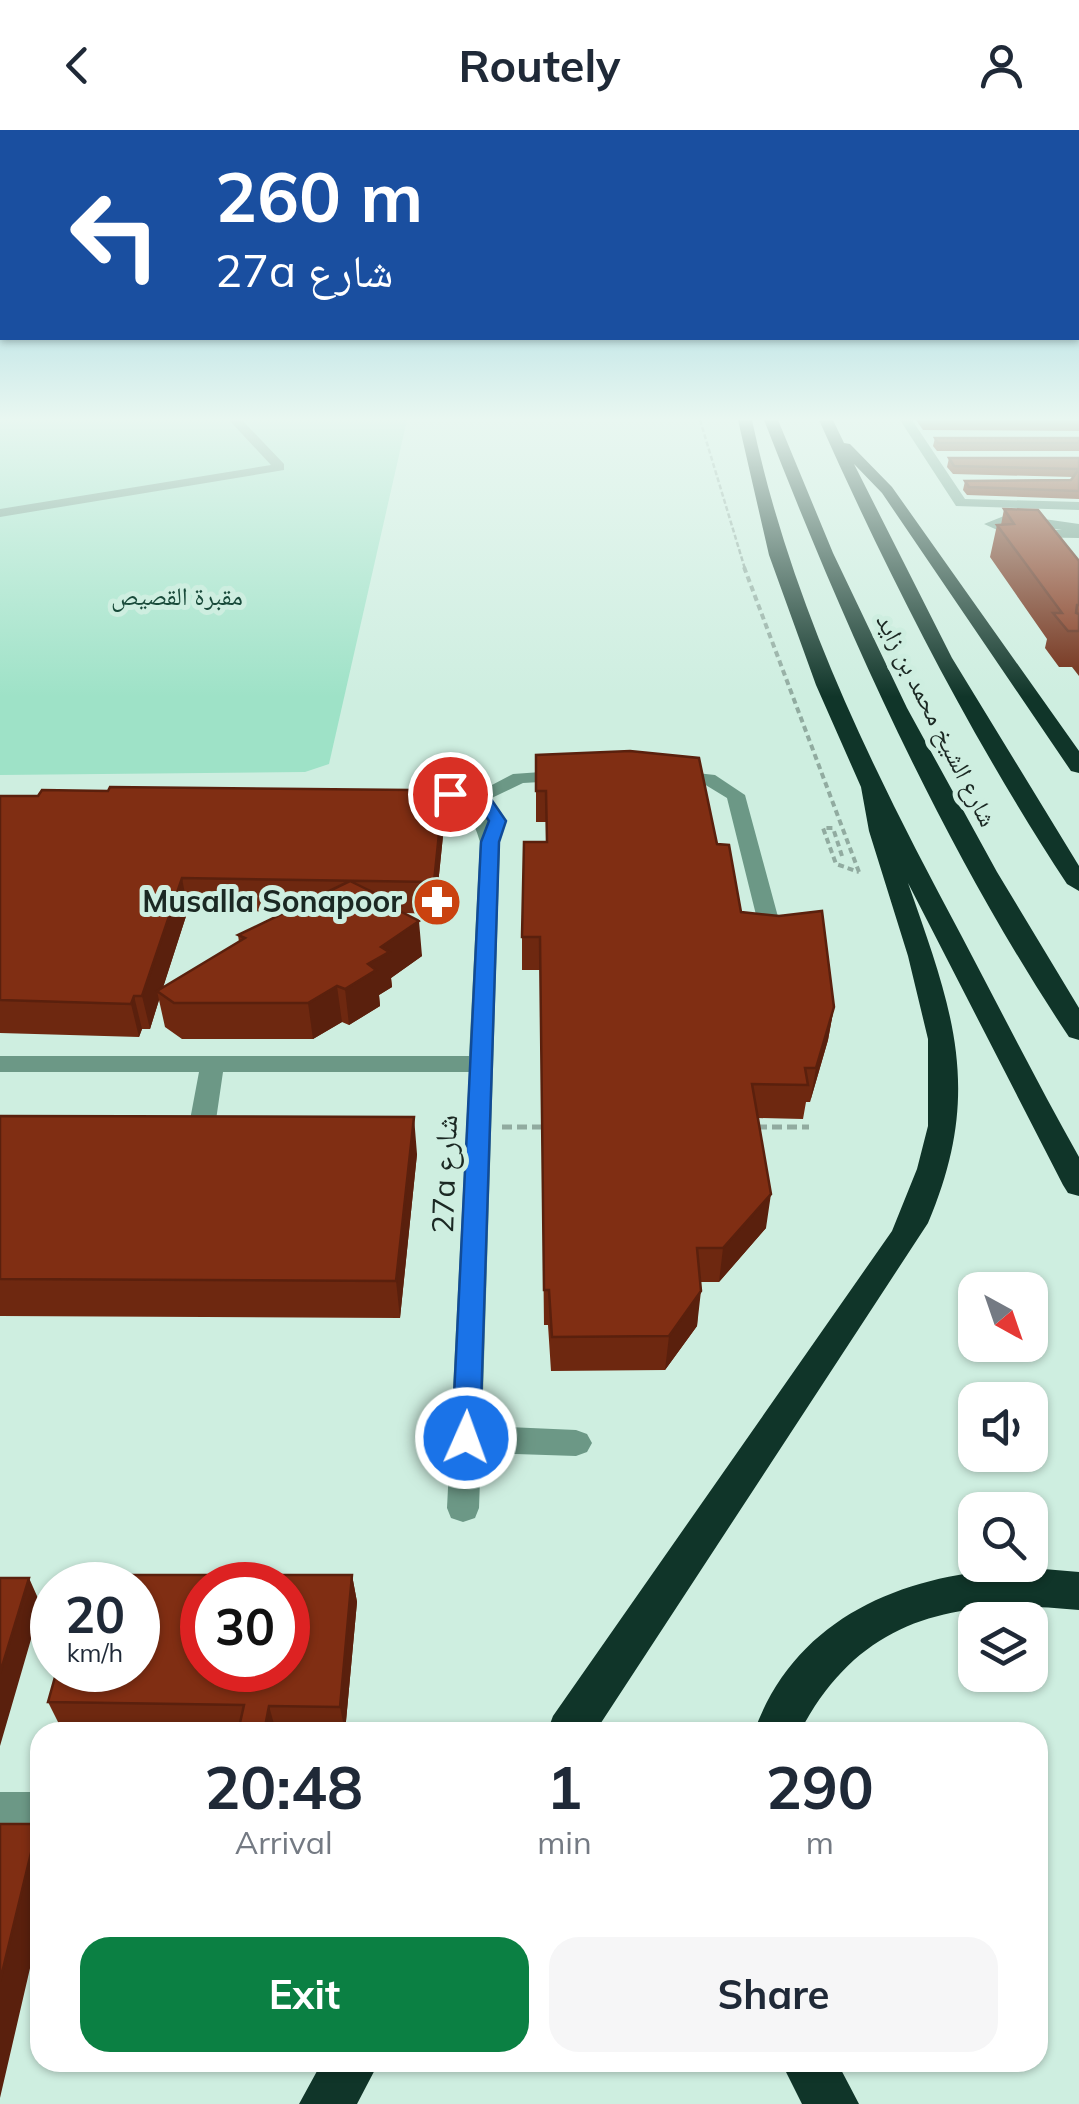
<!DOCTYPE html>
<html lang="en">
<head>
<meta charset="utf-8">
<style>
	:root { --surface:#fff; --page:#f6f6f7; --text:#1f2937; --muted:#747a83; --accent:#0b8043 }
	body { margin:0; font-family:Mulish,"Noto Naskh Arabic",sans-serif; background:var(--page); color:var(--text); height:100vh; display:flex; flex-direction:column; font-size:38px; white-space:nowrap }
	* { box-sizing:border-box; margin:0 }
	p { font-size:32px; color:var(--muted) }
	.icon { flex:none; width:55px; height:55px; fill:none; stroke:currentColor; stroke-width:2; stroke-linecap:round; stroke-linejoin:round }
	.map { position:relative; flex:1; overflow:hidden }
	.side { position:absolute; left:30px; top:1592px; width:1018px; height:350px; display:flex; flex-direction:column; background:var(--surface); border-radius:30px; box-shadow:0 2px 8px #0004 }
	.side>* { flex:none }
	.top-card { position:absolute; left:0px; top:0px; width:1080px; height:210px; box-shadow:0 2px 8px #0004; background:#1a4fa0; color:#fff; overflow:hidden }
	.needle { width:65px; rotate:140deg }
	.tools { position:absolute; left:958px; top:1142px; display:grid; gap:20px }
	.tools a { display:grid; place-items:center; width:90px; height:90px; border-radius:20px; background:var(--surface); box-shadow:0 2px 8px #0004; font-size:50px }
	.speed { position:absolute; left:30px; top:1432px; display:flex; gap:20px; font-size:50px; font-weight:700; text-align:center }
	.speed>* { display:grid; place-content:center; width:130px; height:130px; border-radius:50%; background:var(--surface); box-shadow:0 2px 8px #0004; line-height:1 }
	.speed small { font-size:25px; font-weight:400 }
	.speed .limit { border:15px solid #d22; background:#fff; color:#111 }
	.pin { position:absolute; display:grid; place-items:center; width:85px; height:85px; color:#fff; margin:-42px; border:5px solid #fff; border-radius:50%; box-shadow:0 2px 10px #0007 }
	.me { position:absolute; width:110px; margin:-55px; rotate:2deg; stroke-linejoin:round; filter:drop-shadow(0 0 8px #0008) }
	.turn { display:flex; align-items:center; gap:35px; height:210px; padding:0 50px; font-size:45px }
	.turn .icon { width:130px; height:130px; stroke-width:2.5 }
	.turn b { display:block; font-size:70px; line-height:85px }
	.eta { display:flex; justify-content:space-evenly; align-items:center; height:170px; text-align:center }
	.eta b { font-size:60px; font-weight:700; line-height:70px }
	.cta { display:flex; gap:20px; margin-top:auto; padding:20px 50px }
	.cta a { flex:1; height:115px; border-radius:30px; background:var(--accent); color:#fff; font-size:40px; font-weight:700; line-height:115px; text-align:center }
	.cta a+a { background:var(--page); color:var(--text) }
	header { display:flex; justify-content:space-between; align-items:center; height:130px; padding:0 50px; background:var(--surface); font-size:45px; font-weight:700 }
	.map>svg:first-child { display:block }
	.green { fill:#9ee2c7 }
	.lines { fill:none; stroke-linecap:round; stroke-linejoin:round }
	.path-far2 { stroke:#91aba0; stroke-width:2.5; stroke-dasharray:5 2.5; stroke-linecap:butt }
	.path-far1 { stroke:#91aba0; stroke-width:4; stroke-dasharray:6 4; stroke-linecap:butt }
	.path { stroke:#91aba0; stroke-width:5; stroke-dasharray:10 5; stroke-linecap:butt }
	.minor { fill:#6c9886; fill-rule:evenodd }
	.highway { fill:#103529; fill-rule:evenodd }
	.wall { fill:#6e2810; fill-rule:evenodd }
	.shaded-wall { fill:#5a200d }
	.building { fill:#802e13; stroke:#5a200d; stroke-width:2.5; fill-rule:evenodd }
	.route { fill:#1a73e8; stroke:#114b97; stroke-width:2.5 }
	.labels { text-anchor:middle; stroke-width:10; stroke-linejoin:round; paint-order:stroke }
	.far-park-label { font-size:25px; fill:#194a3a; stroke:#ceeee0 }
	.far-street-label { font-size:25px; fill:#1b2823; stroke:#ceeee0 }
	.poi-label { font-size:30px; font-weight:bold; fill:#1b2823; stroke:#ceeee0; text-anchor:end }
	.street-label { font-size:30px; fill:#1b2823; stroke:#ceeee0 }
</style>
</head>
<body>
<header><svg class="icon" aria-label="back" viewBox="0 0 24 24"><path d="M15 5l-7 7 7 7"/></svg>Routely<svg class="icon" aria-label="person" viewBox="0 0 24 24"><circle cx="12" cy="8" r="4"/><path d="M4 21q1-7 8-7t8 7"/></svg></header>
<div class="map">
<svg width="1079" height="1974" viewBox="0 0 1079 1974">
	<rect width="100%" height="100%" fill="#ceeee0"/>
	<path class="green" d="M0,290H407L329,634L305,642L0,645Z"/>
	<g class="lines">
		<path class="path-far2" d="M700,290L745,439"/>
		<path class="path-far1" d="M744,437L859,742
			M842,726L833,698H823L836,734L859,742"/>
		<path class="path" d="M502,997H546
			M757,997H809"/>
		<path class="minor" d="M229,290H242L284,334V340L0,387V379L271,335Z
			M900,290H912L965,369L1079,372V380L956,376Z
			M1009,384L1079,394V408L1013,407L984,394ZM1010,392L1062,400L1015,399L1003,394Z
			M569,640L578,646L575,650L523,653L477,675L490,688L500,712L482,1296L576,1300L587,1304L592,1313L587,1322L576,1326L481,1323L479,1378L475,1388L463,1392L451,1388L447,1378L469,942H223L216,990L203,998L190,990L199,942H0V926H469L480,712C468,662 434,687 406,666L415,660L469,671L471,666L513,644Z
			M669,640L715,645L745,665L784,809L781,814L773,815L762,809L727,668L704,654L663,650V642Z
			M0,1662H40V1700H0Z"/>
		<path class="highway" d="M738,290H752C791,475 872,639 961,805C1000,879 1038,954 1079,1027V1066L1068,1063L1063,1055L908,753C953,881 984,961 928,1093L595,1602H547L553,1586L892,1101L917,1039L928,996V909L908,826L869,701L861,657L816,555L769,425Z
			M764,290H778L833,423L907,578L997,742L1079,878V910L1069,907C942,716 847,503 764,290Z
			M819,290H833L844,313L850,314L892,357L1079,621V643L1071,641L882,363L854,334L952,528L1079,736V761L1067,754C970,606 891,451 819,290Z
			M1032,1438L1079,1442V1480C957,1468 861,1485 800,1602H754C797,1482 913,1440 1032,1438Z
			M322,1932H379L357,1974H299Z
			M781,1932H837L859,1974H802Z"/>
	</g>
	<path class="wall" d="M916,290H1079V301L923,300Z
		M935,308H1079V321H937L933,316Z
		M949,328H1079V369L967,365L963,360L965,351L1071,350L1073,347L953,344L947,337Z
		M1004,379L1079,475V546L1072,537H1059L1045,518L1047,509L990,427L997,395H1001Z
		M536,625L717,714L741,782L834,877L828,910L810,972H806L803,989L758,988L766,1098L719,1152H700L697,1196L665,1240L551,1241L548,1195H544L540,840H522V807L546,712V692H536Z
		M0,666L444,696L435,784L405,783L422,826L391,848L392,857L379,865L380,876L349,895L342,892L313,909H182L165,897L159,870L150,899H142L139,907L0,903ZM188,780L286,782L238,805L239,812L163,857Z
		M0,986L417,1024L400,1188L0,1186Z
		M352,1445L357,1472L345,1602L276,1601L275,1602H238L239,1601L61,1598L48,1572Z"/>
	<path class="shaded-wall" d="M443,665L444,696L435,784L434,752Z
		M182,748L188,780L161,864L157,861L159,870L150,899L142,866Z
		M401,776L403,802L419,791L422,826L391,848L392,857L379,865L380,876L349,895L345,859L381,817L396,779Z
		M337,856L342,892L313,909L308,873Z
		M134,866L142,899L139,907L131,874Z
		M834,877L828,910L810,972L816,938Z
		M414,987L417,1024L400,1188L396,1151Z
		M771,1064L766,1098L719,1152L723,1118Z
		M701,1161L697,1196L665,1240L669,1206Z
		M352,1445L357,1472L345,1602L340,1577Z
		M29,1448L41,1475L0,1616V1543Z
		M269,1576L276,1601L275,1602H264Z
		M38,1694L40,1697V1795L0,1968V1851Z"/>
	<path class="building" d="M923,290H1079V293L924,292Z
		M935,308H1079V313H938Z
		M949,328H1079V361L969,357L965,351L1071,350L1079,339L954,336Z
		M1004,379L1038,380L1079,431V475H1077L1076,483L1079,484V501H1068L1053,483H1062L997,395L1014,394Z
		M630,621L699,628L717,714L729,715L741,782L779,786L822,781L834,877L816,938H805L808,955L752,954L771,1064L723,1118H697L701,1161L669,1206L552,1207L549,1160H544L540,807H522L524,712H547L546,661H536V625Z
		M412,654H425L443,665L434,752L182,748L142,866H134L131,874L0,870V666H38L42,660L108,661L110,657L412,660Z
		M350,751L401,776L396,779L419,791L381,817L389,822L368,834L376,840L345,859L337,856L308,873H174L157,861L245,808L238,805Z
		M0,986L414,987L396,1151L0,1149Z
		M70,1445H352L340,1577L269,1576L264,1602H238L244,1575L48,1572L57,1540H138V1455H67ZM202,1455H288V1540H202Z
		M0,1448H29L0,1543Z
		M0,1694H38L0,1851Z"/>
	<linearGradient id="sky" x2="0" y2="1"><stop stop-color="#76c5d4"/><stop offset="0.51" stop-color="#e9f7f1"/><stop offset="1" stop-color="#e9f7f1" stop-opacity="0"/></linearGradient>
	<rect width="1079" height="567" fill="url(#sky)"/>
	<path class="route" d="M450,658L491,669L506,691L499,712L480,1308L476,1317H456L452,1308L481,712L489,691L479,676L444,667L441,664Z"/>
	<defs>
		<g id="pharmacy-disc" transform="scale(2.5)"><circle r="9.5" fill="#ca4210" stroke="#ceeee0"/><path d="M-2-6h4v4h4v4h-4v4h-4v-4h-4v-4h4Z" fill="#fff"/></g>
	</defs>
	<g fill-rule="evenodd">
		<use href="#pharmacy-disc" x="437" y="772"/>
	</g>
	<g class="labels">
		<g class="far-park-label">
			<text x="177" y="475">مقبرة القصيص</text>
		</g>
		<g class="far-street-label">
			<text transform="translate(937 590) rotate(63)" y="9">شارع الشيخ محمد بن زايد</text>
		</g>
		<g class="poi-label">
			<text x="402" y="782">Musalla Sonapoor</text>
		</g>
		<g class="street-label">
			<text transform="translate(445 1044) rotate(-88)" y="10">27a شارع</text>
		</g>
	</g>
</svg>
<div class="tools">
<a><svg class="needle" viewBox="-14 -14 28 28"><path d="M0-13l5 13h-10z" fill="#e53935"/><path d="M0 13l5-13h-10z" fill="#747a83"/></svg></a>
<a><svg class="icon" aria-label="sound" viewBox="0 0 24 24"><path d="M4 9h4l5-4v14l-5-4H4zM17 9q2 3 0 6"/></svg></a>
<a><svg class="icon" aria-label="search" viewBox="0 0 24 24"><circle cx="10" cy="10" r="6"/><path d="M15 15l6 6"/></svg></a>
<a><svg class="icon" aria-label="layers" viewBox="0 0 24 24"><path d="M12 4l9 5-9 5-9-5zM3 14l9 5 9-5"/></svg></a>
</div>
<div class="speed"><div>20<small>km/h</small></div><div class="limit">30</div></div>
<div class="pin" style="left:450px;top:664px;background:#d93025"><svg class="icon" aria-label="arrive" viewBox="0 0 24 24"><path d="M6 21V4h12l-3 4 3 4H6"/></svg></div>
<svg class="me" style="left:466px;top:1308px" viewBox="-20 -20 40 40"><circle r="17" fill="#1a73e8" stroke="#fff" stroke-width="3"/><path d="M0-11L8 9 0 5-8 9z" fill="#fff"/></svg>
<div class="top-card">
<div class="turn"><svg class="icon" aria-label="left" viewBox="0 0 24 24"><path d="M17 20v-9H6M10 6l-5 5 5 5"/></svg><div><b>260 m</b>27a شارع</div></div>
</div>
<section class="side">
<div class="eta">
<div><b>20:48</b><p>Arrival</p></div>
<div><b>1</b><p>min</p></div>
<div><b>290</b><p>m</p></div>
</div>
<div class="cta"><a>Exit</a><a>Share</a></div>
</section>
</div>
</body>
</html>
